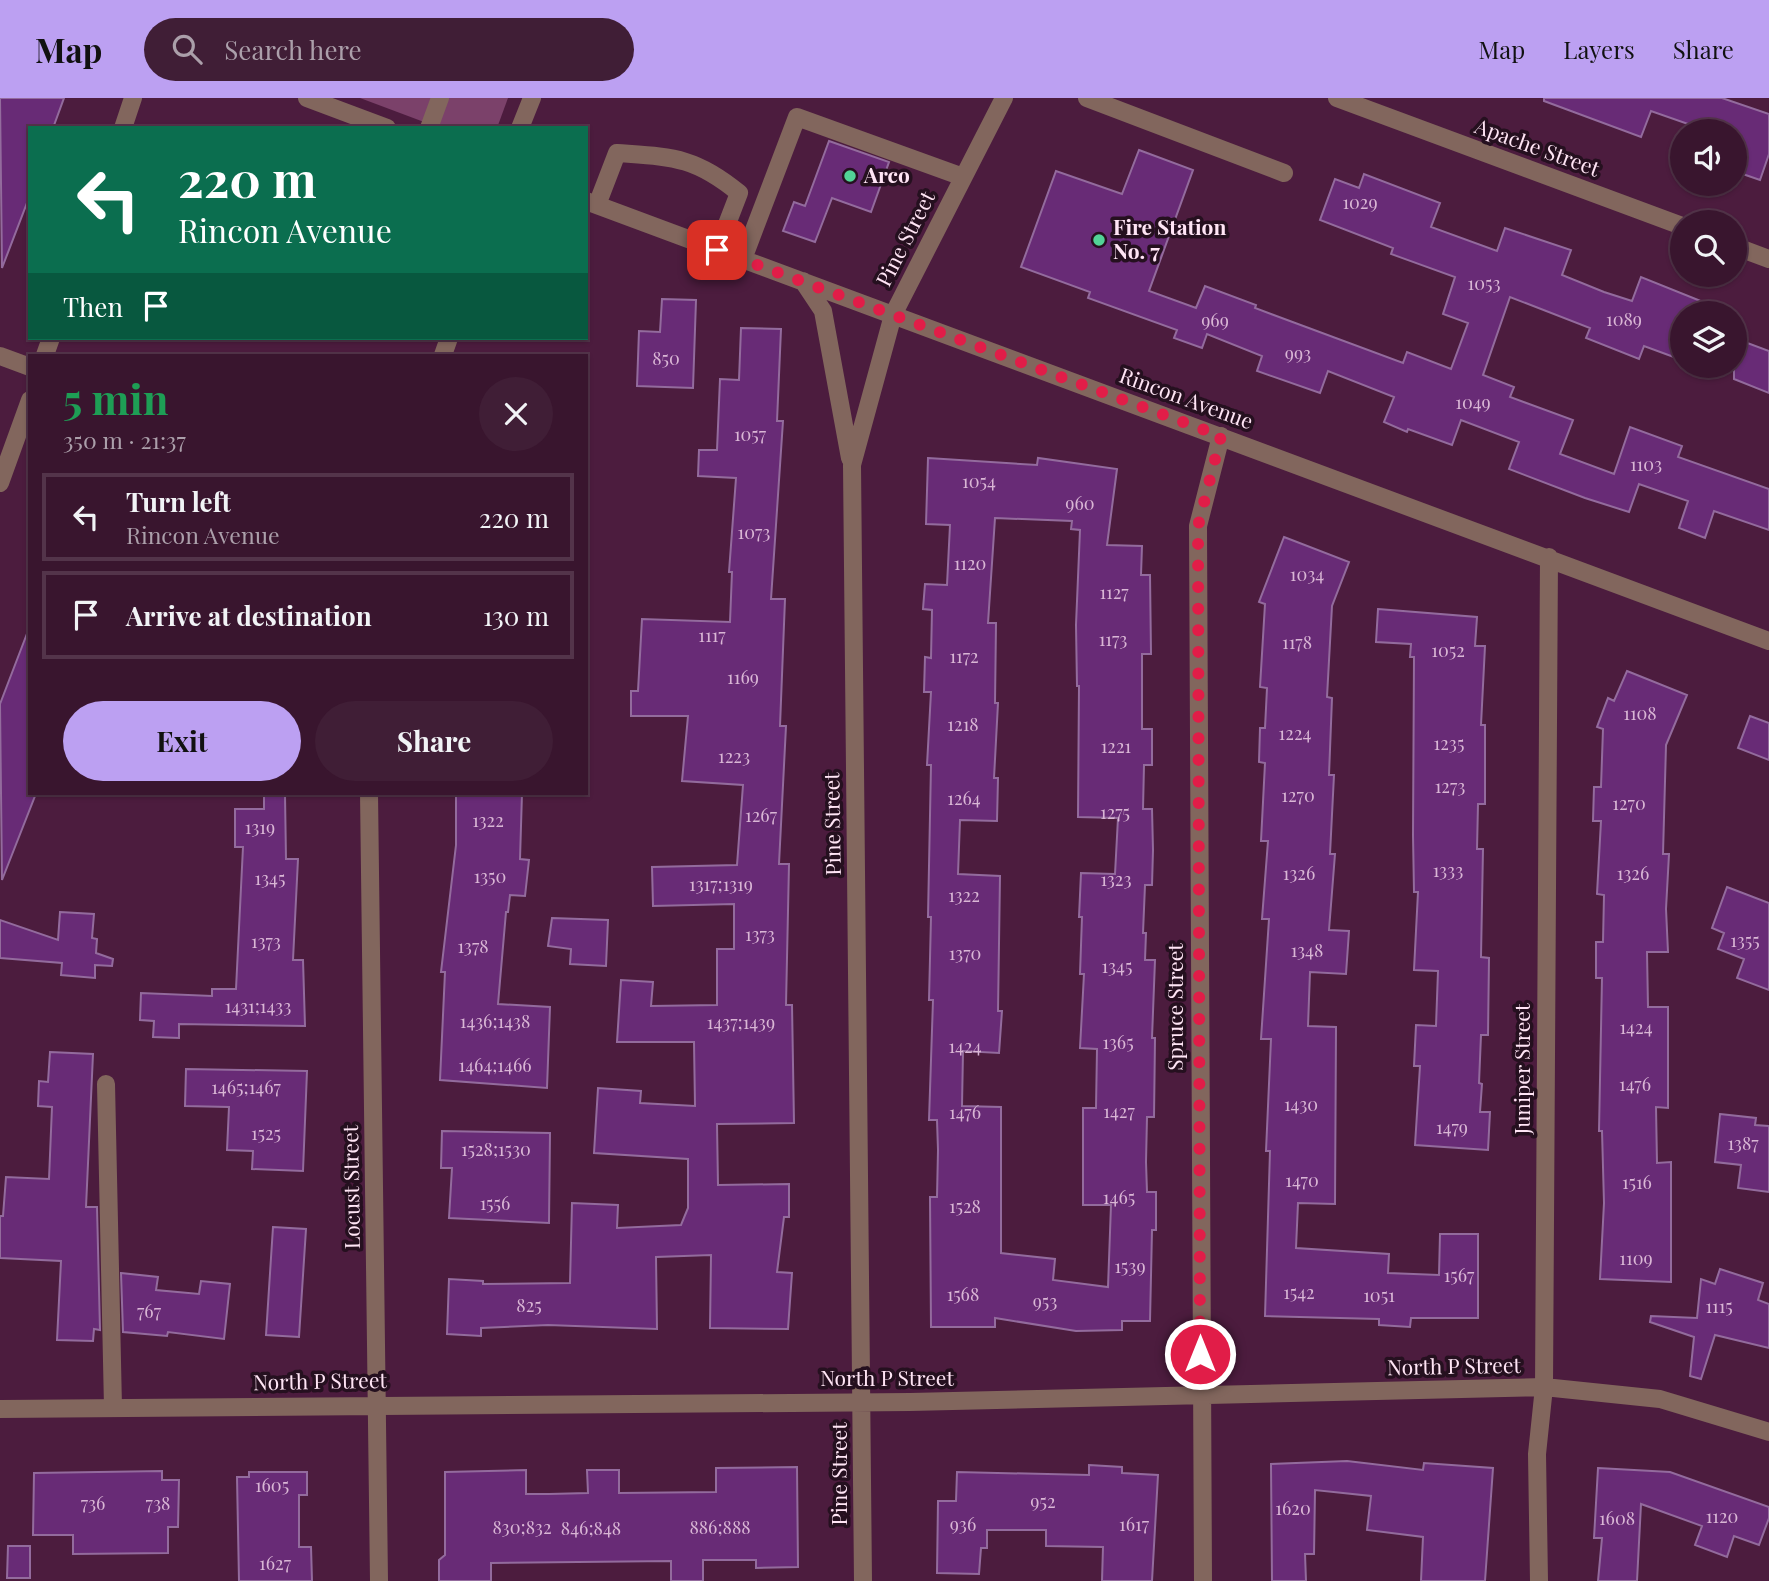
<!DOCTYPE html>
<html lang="en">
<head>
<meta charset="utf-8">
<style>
	:root { --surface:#39152e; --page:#401e36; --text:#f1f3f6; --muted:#ab9faa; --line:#53344a; --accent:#bca0f2 }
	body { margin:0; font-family:"Playfair Display",serif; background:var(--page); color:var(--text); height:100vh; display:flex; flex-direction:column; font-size:26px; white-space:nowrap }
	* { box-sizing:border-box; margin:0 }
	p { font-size:23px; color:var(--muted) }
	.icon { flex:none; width:38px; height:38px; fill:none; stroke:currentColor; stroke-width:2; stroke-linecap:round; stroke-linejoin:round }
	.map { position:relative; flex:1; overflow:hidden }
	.sheet { position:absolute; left:28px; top:256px; width:560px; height:441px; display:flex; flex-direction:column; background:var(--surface); border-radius:0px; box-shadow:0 2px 5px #0004,0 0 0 2px var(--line) }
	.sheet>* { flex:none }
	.guide { position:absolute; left:28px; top:28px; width:560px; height:214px; border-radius:0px; box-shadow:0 2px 5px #0004,0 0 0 2px var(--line); background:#0b6e4f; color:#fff; overflow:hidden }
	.controls { position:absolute; left:1670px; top:21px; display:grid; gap:14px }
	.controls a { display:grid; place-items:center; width:77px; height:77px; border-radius:50%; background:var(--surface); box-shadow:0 2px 5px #0004,0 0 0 2px var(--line); font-size:35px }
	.pin { position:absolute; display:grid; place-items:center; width:60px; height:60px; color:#fff; margin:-30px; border-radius:14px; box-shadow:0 4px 10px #0006 }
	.me { position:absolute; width:77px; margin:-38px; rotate:0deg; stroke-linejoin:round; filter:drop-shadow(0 0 5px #0008) }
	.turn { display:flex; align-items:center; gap:24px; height:147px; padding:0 35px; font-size:32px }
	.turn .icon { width:91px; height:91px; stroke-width:2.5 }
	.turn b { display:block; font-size:49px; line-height:60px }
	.then { display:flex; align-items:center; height:66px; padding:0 35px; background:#0003; gap:14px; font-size:26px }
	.round { display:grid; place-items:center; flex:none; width:74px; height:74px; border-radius:37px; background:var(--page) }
	.overview { display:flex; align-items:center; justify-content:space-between; height:119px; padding:0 35px }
	h1 { font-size:42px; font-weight:700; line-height:52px; color:#1e9e55 }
	.primary-button { display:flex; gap:14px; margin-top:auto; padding:14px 35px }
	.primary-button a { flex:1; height:80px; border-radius:42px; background:var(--accent); color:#111; font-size:28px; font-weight:700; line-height:80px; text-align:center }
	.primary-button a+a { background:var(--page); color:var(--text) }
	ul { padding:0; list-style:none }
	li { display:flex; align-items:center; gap:21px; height:88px; margin:0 14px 10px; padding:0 21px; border:4px solid var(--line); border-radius:0px }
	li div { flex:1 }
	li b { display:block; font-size:26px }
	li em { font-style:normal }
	header { display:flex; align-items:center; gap:42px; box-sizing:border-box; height:98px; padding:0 35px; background:var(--accent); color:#111 }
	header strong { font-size:33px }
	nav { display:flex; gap:38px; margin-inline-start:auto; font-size:24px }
	.search { width:490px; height:63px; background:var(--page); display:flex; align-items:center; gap:18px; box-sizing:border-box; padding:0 24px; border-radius:38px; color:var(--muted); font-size:26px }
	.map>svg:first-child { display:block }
	.green { fill:#7b416a }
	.building { fill:#682b76; stroke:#936b9d; stroke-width:2; fill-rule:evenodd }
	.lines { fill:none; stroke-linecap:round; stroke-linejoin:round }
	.minor { stroke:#82665d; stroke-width:18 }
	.route { stroke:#e11d48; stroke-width:12; stroke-dasharray:0 21.6 }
	.poi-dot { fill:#52d397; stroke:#25101f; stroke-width:2.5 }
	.labels { text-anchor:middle; stroke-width:7; stroke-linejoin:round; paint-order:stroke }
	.number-label { font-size:18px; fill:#d9b6d5 }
	.street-label { font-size:21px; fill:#ffe5f5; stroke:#25101f }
	.poi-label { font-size:21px; font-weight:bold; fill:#ffe5f5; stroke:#25101f; text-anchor:start }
</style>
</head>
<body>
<header>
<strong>Map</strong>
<div class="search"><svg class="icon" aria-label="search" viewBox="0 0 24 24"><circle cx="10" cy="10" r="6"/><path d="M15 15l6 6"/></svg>Search here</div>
<nav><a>Map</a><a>Layers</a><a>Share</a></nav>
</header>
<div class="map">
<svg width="1769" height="1483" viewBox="0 0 1769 1483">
	<rect width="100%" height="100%" fill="#4c1c3e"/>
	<path class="green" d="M360,0H508L497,30H440Z"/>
	<path class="building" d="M0,0H64L53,30H30V97L2,170Z
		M1544,0H1722L1769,16V56L1760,82L1734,73L1742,45L1734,42V33H1708L1651,13L1641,39L1544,3Z
		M829,43L889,64L871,114L832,100L815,144L783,133L794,104L805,108Z
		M1139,52L1193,72L1149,193L1196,210L1205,188L1256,207L1255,210L1403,265L1407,254L1451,271L1468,225L1443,216L1455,179L1391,156L1393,150L1320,122L1335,81L1359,90L1364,76L1440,105L1431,129L1497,153L1505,130L1571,152L1562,177L1604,194L1632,203L1641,179L1728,214L1682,215V262L1644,248L1639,261L1586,240L1590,230L1510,199L1483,277L1514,289L1510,299L1573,322L1560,356L1614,376L1630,329L1682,348L1678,359L1769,391V432L1714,413L1705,440L1679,430L1688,403L1639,386L1629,414L1585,400L1509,371L1519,344L1461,322L1452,347L1408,331L1407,334L1384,324L1394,299L1328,273L1320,295L1257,273L1262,258L1207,236L1202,250L1174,240L1177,232L1088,200L1090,194L1021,169L1056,73L1122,96Z
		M662,201L696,202L693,290L637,288L639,233L660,234Z
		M741,230L781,231L777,323H783L771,501H785L780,628H786L779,766H789L786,907H792L794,1025L717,1026L718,1087L789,1086V1119H784L777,1174L792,1175L788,1231L710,1230L711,1157L656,1159L657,1231L548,1227L481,1230V1238L447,1236L449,1181L483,1183V1186L570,1185L572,1105L618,1107L617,1130L681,1127L688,1110V1061L594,1055L598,990L641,993L640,1005L695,1008L694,944H617L621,882L653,884L651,908L717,907V851H734V806L653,808L652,769L737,767L743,687L682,683L688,618H631V593H638L642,521L730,524L732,474H729L736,380L698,378L699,352H717L720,281L739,282Z
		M1734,240L1769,253V295L1734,281Z
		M928,360L1037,367L1038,360L1117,371L1107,447L1142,448L1141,477H1150L1151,556H1142V631H1152V667H1144L1143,711H1152L1153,752L1152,787H1145L1143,835H1146L1145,862H1155L1152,940H1155L1154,1019H1147L1146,1064L1147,1094H1156V1132H1152L1150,1223H1122V1232L1076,1233L995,1220V1229H931L930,1099H937L938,1052L937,1022H929L933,902H929L931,819H928L931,667H927L931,594H924L925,559L931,560L932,512L923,511L925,486L947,487L950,427L926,426ZM995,420L1072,423L1071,431L1080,432L1076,527L1077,588H1079L1078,719L1118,720L1115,776L1081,775L1079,819H1082L1080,876H1084L1080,950L1097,951L1096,1010H1083V1107H1111L1108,1189L1053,1182L1055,1161L1001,1155V1009L962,1008L963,953L999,955L1002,913H998L1000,778L958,776L960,722L997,723L998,680H994L998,605H995L996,525H988Z
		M1284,439L1349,464L1332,508L1327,599L1332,600L1329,677H1334L1330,756H1335L1329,832L1349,833L1346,876L1310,874L1308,928L1336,929L1335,1106L1298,1105L1296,1150L1389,1156L1388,1175L1439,1177L1440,1136H1478V1220H1411L1410,1229L1379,1227V1221L1265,1218L1270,1053H1266L1271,941H1261L1269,821H1262L1268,743H1261L1265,665L1259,664L1260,630H1265L1267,590L1260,589L1265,506L1259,504Z
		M1378,511L1477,519L1475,548H1485L1481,627H1485V706H1478L1477,751H1483L1481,859L1489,860L1488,937H1481L1479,985L1482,986L1480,1014H1490L1488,1052L1415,1047L1420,968H1414L1416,927L1436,928L1438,873L1414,872L1418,794H1414L1413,737L1414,559H1410L1411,546L1376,544Z
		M28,533L30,696L35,698L2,782L0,606Z
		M1627,573L1687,597L1666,647L1663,756H1669L1666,811L1668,854H1647L1648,909H1668V1010L1656,1009L1657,1065L1671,1064V1184L1600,1181L1604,1105L1602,1033H1599L1602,880H1596V844H1603L1604,797L1597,796L1601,723H1593L1594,689H1601L1603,631L1597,629L1608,600L1614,603Z
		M1750,618L1769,625V662L1738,650Z
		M456,695H522L520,761L529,762L525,798L510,797L508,814H506L498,906L550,909L547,990L440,982L445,874H441L456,747Z
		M264,697H285L286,761H298L293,862H303L305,928L179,926V940L153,939L154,923L140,922L141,895L212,898V891H236L243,749H235V711H264Z
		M1727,789L1769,805V892L1737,880L1744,861L1718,851L1724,835L1712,830Z
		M60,814L94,816L92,840L97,841L96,855L113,861L112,868L95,867V880L61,877L62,865L0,860V822L58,842Z
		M552,820L608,822L606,868L570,866L571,851L548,848Z
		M50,954L93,956L86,1109H97L100,1232L94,1231L93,1243L57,1242L61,1163L0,1160V1118H3L6,1079L49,1081L52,1009L38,1008L39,983L48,984Z
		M186,971L307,973L303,1073L252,1071L253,1053L227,1052L229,1009L185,1008Z
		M1720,1016L1756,1020L1755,1027L1769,1028V1094L1738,1090L1741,1067L1715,1064Z
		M442,1033L550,1035L549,1125L449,1120L452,1070H441Z
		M273,1129L306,1131L299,1239L266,1237Z
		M1720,1171L1763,1185L1758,1202L1769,1206V1250L1715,1237L1701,1281L1690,1278L1694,1239L1650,1224L1651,1218L1697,1220L1701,1181L1715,1186Z
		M121,1175L158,1179L156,1192L199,1196L201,1183L230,1186L224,1241L168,1234L167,1238L123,1234Z
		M1347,1363L1423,1372L1424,1365L1493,1370L1485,1483H1421L1423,1439L1367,1432L1371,1398L1315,1392L1314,1456H1305L1306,1483H1272L1271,1366Z
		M1089,1367L1122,1369V1375L1158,1377L1152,1483H1102L1103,1449L1046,1448V1432H987V1450H981L979,1476L937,1475L938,1403H956L957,1374L1089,1377Z
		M797,1369L798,1469L756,1470V1462H703V1483H671V1463L491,1465V1483H439V1462L445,1457V1374L526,1372V1396H549L588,1395L587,1372H619V1395L716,1394V1370Z
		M1598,1370L1670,1374L1769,1409V1420L1759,1447L1734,1438L1727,1459L1695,1447L1702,1428L1641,1406L1637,1483H1598L1602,1440H1594Z
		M162,1373V1382H179L178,1429H168V1455L73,1456V1437H33L34,1375Z
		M249,1374H307V1397H299V1449H311L312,1483H239L237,1379H249Z
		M8,1448H30V1480H7Z"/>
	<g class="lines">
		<path class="minor" d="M307,0L387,30
			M1087,0L1284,75
			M1337,0L1682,128
			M123,30L133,0
			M429,30L440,0
			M520,30L532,0
			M586,103L1769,543
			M597,107L617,55C671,59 694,58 739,95L717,152
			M1734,148L1769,161
			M743,161L797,19L963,79
			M803,183L823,213L850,360
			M45,257L51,240
			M443,257L449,240
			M0,258L30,269
			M0,385L30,302
			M369,695L379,1483
			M106,986L113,1309
			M0,1311L910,1304L1544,1289L1660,1301L1769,1334
			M863,1483L852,367L893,217L1004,0
			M1203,1483L1198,428L1221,338
			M1539,1483L1537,1356L1544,1289L1549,459"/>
	</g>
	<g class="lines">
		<path class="route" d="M717,152L1221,338L1198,428L1200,1256"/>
	</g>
	<g class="poi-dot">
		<circle cx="850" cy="78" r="7"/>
		<circle cx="1099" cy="142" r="7"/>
	</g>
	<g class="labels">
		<g class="number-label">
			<text x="1360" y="111">1029</text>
			<text x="1484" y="192">1053</text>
			<text x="1624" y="228">1089</text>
			<text x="1215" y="229">969</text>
			<text x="1298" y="262">993</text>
			<text x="666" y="267">850</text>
			<text x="1473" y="311">1049</text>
			<text x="750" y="343">1057</text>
			<text x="1646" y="373">1103</text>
			<text x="979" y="390">1054</text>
			<text x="1080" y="412">960</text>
			<text x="754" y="441">1073</text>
			<text x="970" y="472">1120</text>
			<text x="1307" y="483">1034</text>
			<text x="1114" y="501">1127</text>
			<text x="712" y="544">1117</text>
			<text x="1113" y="548">1173</text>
			<text x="1297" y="551">1178</text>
			<text x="1448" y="559">1052</text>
			<text x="964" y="565">1172</text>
			<text x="743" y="586">1169</text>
			<text x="1640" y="622">1108</text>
			<text x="963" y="633">1218</text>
			<text x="1295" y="642">1224</text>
			<text x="1449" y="652">1235</text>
			<text x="1116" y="655">1221</text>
			<text x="734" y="665">1223</text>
			<text x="1450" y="695">1273</text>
			<text x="1298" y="704">1270</text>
			<text x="964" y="707">1264</text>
			<text x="1629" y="712">1270</text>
			<text x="1115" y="721">1275</text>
			<text x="761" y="724">1267</text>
			<text x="488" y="729">1322</text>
			<text x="260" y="736">1319</text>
			<text x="1448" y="779">1333</text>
			<text x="1299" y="782">1326</text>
			<text x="1633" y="782">1326</text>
			<text x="490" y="785">1350</text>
			<text x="270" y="787">1345</text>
			<text x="1116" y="788">1323</text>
			<text x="721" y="793">1317;1319</text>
			<text x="964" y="804">1322</text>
			<text x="760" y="843">1373</text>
			<text x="1745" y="849">1355</text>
			<text x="266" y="850">1373</text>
			<text x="473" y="855">1378</text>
			<text x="1307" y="859">1348</text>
			<text x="965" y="862">1370</text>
			<text x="1117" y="875">1345</text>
			<text x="258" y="915">1431;1433</text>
			<text x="495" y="930">1436;1438</text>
			<text x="741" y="931">1437;1439</text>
			<text x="1636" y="936">1424</text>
			<text x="1118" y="951">1365</text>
			<text x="965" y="955">1424</text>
			<text x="495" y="974">1464;1466</text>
			<text x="1635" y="993">1476</text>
			<text x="246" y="996">1465;1467</text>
			<text x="1301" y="1013">1430</text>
			<text x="1119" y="1020">1427</text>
			<text x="965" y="1021">1476</text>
			<text x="1452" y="1036">1479</text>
			<text x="266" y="1042">1525</text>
			<text x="1743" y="1052">1387</text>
			<text x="496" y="1058">1528;1530</text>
			<text x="1302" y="1089">1470</text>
			<text x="1637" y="1091">1516</text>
			<text x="1119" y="1106">1465</text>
			<text x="495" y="1112">1556</text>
			<text x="965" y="1115">1528</text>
			<text x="1636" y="1167">1109</text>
			<text x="1130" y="1175">1539</text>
			<text x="1459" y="1184">1567</text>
			<text x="1299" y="1201">1542</text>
			<text x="963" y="1203">1568</text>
			<text x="1379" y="1204">1051</text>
			<text x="1045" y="1210">953</text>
			<text x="529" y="1214">825</text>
			<text x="1719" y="1215">1115</text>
			<text x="149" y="1220">767</text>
			<text x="272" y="1394">1605</text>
			<text x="1043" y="1410">952</text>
			<text x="93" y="1412">736</text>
			<text x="158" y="1412">738</text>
			<text x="1293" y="1417">1620</text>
			<text x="1722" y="1425">1120</text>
			<text x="1617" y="1427">1608</text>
			<text x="963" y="1433">936</text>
			<text x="1134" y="1433">1617</text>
			<text x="522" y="1436">830;832</text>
			<text x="720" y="1436">886;888</text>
			<text x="591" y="1437">846;848</text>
			<text x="275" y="1472">1627</text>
		</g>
		<g class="street-label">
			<text transform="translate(1537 50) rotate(20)" y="7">Apache Street</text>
			<text transform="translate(906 141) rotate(-63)" y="7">Pine Street</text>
			<text transform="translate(1186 301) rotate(20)" y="7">Rincon Avenue</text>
			<text transform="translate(833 726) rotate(-91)" y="7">Pine Street</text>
			<text transform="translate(1176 909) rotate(-90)" y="7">Spruce Street</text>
			<text transform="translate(1523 971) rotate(-90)" y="7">Juniper Street</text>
			<text transform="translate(352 1089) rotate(-91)" y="7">Locust Street</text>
			<text transform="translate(1454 1269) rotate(-1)" y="7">North P Street</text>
			<text x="887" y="1288">North P Street</text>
			<text transform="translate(320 1284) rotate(-1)" y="7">North P Street</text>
			<text transform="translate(840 1376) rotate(-90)" y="7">Pine Street</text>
		</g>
		<g class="poi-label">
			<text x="864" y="85">Arco</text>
			<text x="1113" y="137">Fire Station<tspan x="1113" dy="24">No. 7</tspan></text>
		</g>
	</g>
</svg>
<div class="controls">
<a><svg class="icon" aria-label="sound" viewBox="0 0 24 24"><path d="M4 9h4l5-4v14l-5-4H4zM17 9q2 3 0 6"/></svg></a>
<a><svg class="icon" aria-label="search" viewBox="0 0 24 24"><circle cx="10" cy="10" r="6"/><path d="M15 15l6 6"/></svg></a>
<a><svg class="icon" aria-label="layers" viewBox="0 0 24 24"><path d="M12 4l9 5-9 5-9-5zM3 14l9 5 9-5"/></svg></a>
</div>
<div class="pin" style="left:717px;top:152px;background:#d93025"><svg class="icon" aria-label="arrive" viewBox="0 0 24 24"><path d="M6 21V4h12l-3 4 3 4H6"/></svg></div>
<svg class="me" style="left:1200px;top:1256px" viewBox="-20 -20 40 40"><circle r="17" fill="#e11d48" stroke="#fff" stroke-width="3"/><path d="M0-11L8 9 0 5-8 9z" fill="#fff"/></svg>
<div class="guide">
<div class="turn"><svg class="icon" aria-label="left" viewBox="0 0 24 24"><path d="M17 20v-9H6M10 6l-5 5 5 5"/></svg><div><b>220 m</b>Rincon Avenue</div></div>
<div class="then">Then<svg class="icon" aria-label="arrive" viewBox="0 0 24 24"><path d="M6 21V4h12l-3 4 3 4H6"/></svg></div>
</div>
<section class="sheet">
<div class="overview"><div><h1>5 min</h1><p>350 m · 21:37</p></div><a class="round"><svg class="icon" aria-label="close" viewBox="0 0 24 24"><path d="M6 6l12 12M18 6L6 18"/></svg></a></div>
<ul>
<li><svg class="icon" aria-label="left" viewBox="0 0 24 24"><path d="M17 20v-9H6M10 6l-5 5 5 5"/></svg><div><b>Turn left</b><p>Rincon Avenue</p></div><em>220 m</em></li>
<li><svg class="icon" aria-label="arrive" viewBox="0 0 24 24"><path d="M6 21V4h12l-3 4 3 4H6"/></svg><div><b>Arrive at destination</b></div><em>130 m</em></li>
</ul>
<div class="primary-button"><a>Exit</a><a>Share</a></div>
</section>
</div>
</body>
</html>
